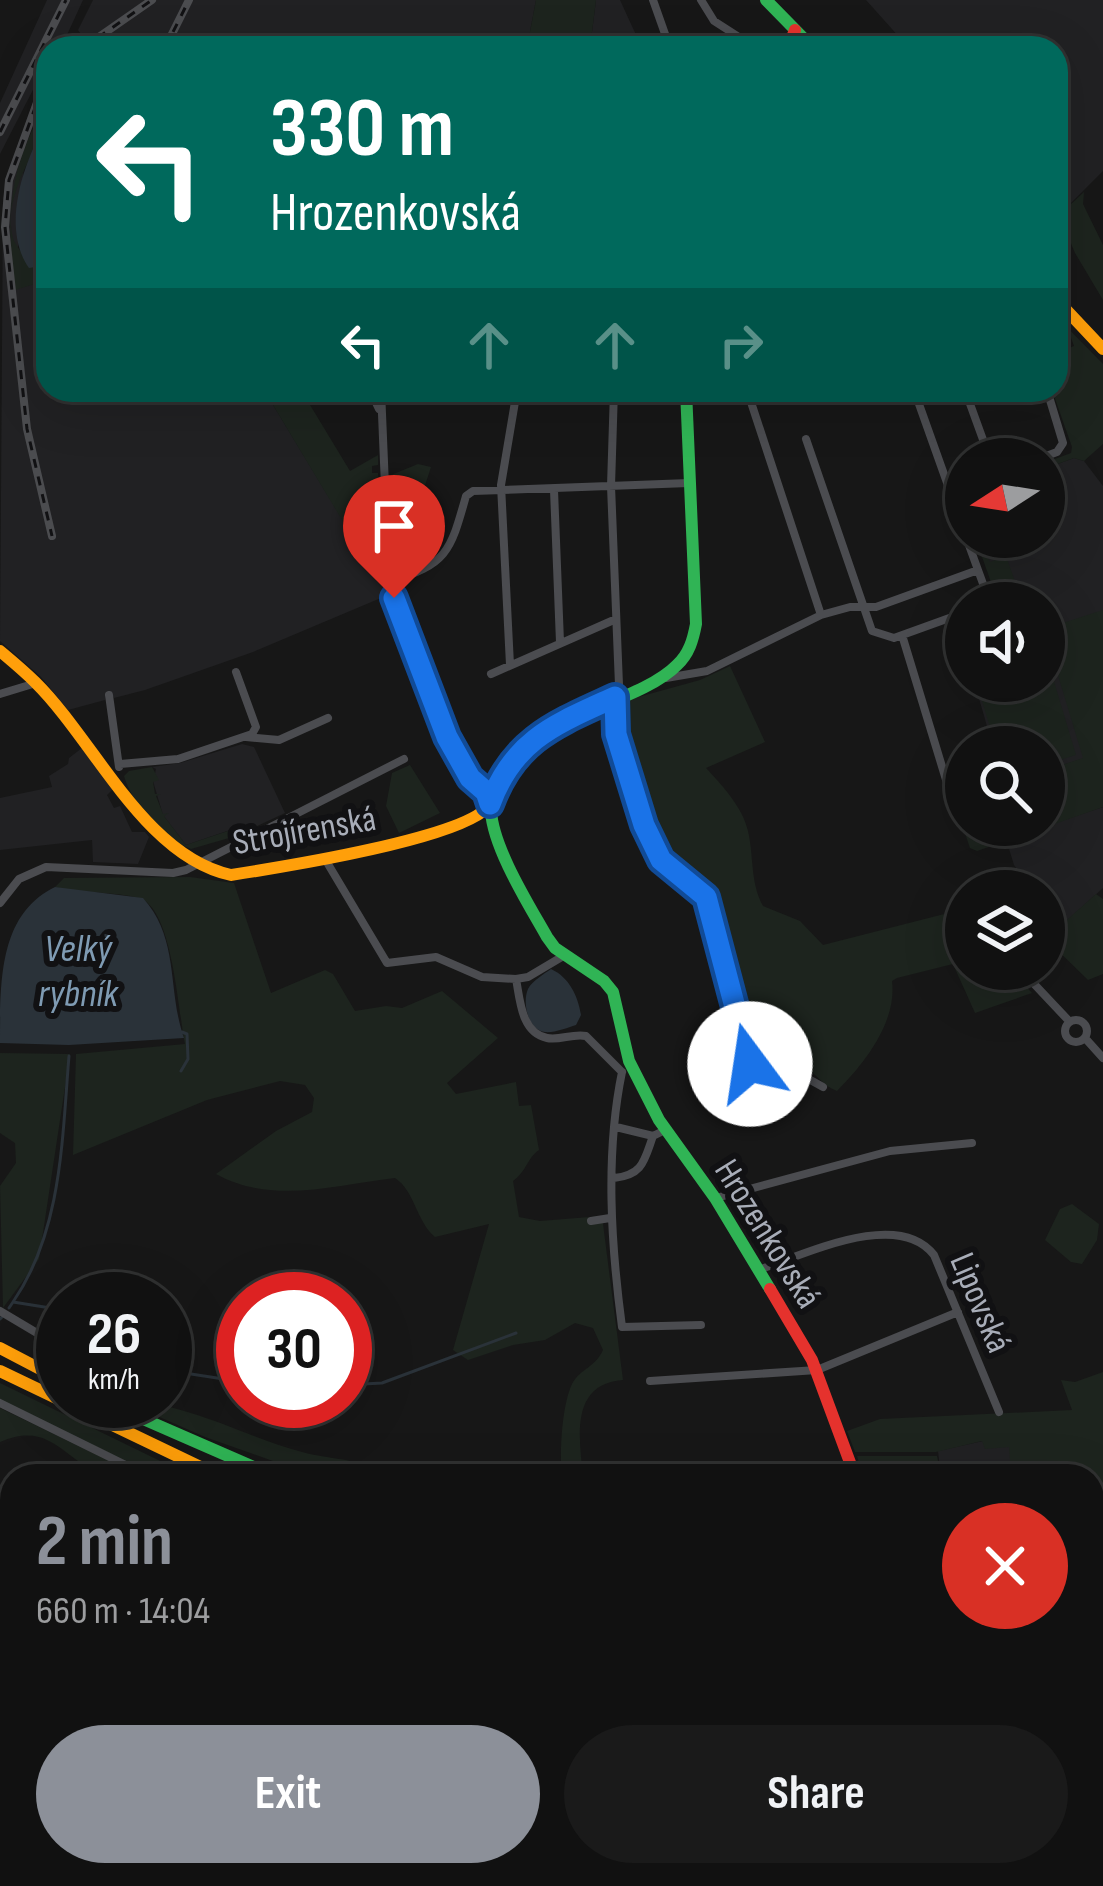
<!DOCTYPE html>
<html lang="en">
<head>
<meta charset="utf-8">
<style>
	:root { --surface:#111; --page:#1a1a1a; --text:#f1f3f6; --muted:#9c9d9f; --line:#303131; --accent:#8c9099 }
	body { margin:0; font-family:"Sofia Sans Condensed",sans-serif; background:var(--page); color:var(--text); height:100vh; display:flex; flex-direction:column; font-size:45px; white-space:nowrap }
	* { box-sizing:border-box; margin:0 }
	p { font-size:39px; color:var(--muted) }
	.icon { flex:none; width:66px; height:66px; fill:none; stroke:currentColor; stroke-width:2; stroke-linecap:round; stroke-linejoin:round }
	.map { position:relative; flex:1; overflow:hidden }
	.details { position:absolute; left:0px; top:1464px; width:1104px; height:423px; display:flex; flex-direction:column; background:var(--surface); border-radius:36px 36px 0 0; box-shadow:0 12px 48px #0002,0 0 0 3px var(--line) }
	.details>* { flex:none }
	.top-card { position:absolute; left:36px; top:36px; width:1032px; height:366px; border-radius:36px; box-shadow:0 12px 48px #0002,0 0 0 3px var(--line); background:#00695c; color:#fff; overflow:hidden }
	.needle { width:78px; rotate:258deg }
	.tools { position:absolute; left:945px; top:438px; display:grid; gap:24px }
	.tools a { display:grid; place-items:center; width:120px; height:120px; border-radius:50%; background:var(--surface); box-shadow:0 12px 48px #0002,0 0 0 3px var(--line); font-size:60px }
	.speed { position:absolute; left:36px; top:1272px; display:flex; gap:24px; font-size:60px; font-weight:700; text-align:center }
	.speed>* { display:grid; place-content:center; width:156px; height:156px; border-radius:50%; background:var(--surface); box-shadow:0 12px 48px #0002,0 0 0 3px var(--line); line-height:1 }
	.speed small { font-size:30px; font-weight:400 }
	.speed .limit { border:18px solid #d22; background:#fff; color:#111 }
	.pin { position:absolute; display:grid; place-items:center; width:102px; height:102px; color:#fff; margin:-123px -51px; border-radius:50% 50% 50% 0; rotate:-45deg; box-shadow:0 0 12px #0007 }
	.pin .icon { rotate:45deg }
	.me { position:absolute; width:132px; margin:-66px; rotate:346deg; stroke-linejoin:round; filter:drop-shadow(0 0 9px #0008) }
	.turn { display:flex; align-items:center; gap:42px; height:252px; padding:0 36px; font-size:54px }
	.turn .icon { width:156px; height:156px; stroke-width:2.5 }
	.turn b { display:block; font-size:84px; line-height:102px }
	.lanes { display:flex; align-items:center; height:114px; padding:0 36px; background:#0003; justify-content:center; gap:60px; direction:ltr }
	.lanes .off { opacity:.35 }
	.round { display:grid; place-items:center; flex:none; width:126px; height:126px; border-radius:63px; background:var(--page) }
	.summary { display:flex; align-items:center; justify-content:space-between; height:204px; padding:0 36px }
	h1 { font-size:72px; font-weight:700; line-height:90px; color:var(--accent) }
	.action { display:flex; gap:24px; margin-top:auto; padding:24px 36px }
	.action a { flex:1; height:138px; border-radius:72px; background:var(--accent); color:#fff; font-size:48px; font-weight:700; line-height:138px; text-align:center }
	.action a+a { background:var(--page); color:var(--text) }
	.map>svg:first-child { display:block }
	.built { fill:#212123 }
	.green { fill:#1d241e }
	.water { fill:#2a3239 }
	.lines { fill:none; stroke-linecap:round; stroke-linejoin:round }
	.stream { stroke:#2a3239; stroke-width:3 }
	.street { stroke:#4b4c50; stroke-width:8 }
	.fast { stroke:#30b455; stroke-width:12 }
	.slow { stroke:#ff9f0a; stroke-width:12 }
	.jam { stroke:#e5322d; stroke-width:12 }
	.rail-casing { stroke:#4b4c4f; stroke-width:8 }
	.rail { stroke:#111113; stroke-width:3; stroke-dasharray:9; stroke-linecap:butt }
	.route-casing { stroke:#114b97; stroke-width:30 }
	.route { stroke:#1a73e8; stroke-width:21 }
	.labels { text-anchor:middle; stroke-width:12; stroke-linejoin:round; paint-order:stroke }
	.street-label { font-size:36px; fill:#a8adb8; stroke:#111113 }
	.water-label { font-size:39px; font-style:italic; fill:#7f9bb3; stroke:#111113 }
</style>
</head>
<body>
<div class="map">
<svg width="1103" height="1886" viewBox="0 0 1103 1886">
	<rect width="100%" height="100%" fill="#171717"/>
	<path class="built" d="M47,0H83L61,48H48V100L26,139L15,289L48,280V390H264L388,595L253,652L145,690L114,698L112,694L105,696V700L68,710L41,677L0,641L3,198L39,83L37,82L0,154V103Z
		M93,0H536L527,48H79L86,41L78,30Z
		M596,0H620L642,48H590Z
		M866,0H1103V171L1059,215L1056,212V48H909Z
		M1074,458L1084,461L1103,486V752L1044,771V747H993L974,681H1044V603H1004L980,537H1044V469Z
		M242,744L254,747L285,813L236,836L233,829L186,845L163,815L153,781L156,769L152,767L180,763Z
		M82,748L114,788L107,795L114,808L120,806L132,832H145L149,837L138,864L93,862L92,840L0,850V798L52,787L49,776L68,764L69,758Z
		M1103,807V888L1059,928L1044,907V891H1033L1014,865L1006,839Z
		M983,1441L1010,1446L1011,1476H941L938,1451Z"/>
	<path class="green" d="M536,0H596L590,48H527Z
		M48,100C48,145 0,188 13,238C16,248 29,260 36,269L48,265V280L15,290C5,214 9,167 48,100Z
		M1084,192L1083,204L1103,245V300L1075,253L1059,215Z
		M1056,316L1103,364V444L1084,461L1074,458L1044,469V463L1071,453L1072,447L1052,390H1056V353L1074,346L1070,335L1058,338Z
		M264,390H301L350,471L378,455V465L372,466V473H378L381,585Z
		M418,464L431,467L405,547L417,568L395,573L392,541L399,539L398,479L391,475Z
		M975,537H980L990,562L1006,556L1017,587L1001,593L1004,603L998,602Z
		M1103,610V807L977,851L970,848L957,809L963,808L966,825H1044V771L1083,758L1044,629Z
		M1044,648L1076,755L1044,765V747H996L976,681H1044Z
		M730,666L765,742L706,768C722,785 743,808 748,831C754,857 750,882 763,906L800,921L823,945L956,911L966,923V969H1010L1032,993L975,1013L953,964L897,978L892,981C897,1021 866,1062 837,1091C823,1086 817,1074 804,1067C787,1058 772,1074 755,1067L734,972L739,969C718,950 723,920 709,895C698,875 673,870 660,853C640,827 620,745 616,712L624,701L700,680Z
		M410,765L440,813L399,833L386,806L392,773Z
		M152,767L159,780L153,782L155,794H161L156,796L163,814L169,813L164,816L186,845L234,829L236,836L191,849C163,838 132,804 124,776L129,771Z
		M190,877L234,883L271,993L325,970L333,974L355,1011L386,1006L402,1008L442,991L498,1038L447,1083L456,1094L516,1082L519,1106L531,1105L539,1150C527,1158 527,1171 513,1181L519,1217L540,1221L602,1216L623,1380C570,1384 579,1437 583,1476H562C559,1456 562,1393 576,1378C586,1367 596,1365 603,1350L593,1328L575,1323L545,1340L513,1345L468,1360L453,1350L489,1224L435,1237C416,1221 415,1191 395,1178C335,1185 272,1205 216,1174L276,1131L312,1112L314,1098L305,1085L280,1081L207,1100L73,1155L76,1054L185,1044C178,1012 173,908 139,898C116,892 81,893 55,887L64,878Z
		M1096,894L1103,899V974L1088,980L1049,942L1044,931L1054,922L1059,927Z
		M0,1053L70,1054L39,1259L3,1308L0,1186L16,1163L15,1143L0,1133Z
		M1072,1204L1099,1224L1097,1240L1082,1264L1071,1262L1045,1240L1060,1209Z
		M1103,1372V1526L1092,1529V1476H1011L1009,1447L985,1449L982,1441L936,1452H855L847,1431L880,1419L1072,1410L1061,1380L1075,1382Z
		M0,1383L191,1476H151L0,1400Z
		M123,1401C184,1401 243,1436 302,1452C332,1460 367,1459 392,1476H315L205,1437Z
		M0,1408L141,1476C129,1476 114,1478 103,1474C62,1460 51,1420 0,1442Z
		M857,1456H937L941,1476H863Z"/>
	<path class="water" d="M48,120V265L29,268C0,227 24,160 48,120Z
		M55,887L143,898C180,939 167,990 184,1038L69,1045L0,1043C0,977 0,914 55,887Z
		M551,969C569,977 578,996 581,1015L576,1025C567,1028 554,1033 545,1032C528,1030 522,1003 528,989C532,981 544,974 551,969Z"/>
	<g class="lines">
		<path class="stream" d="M181,1071L188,1059L187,1034L182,1032
			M13,1302C62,1231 62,1140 69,1056
			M9,1308L13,1302L63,1310
			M0,1319L2,1317
			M165,1370L243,1382
			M345,1385L382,1383L516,1333"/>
		<path class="street" d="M653,0L670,48
			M701,0L714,21L742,39
			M370,390L379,409
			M381,390L389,582L447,737L470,778L486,792L489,801
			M614,390L611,486L619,685L613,710L615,729L629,782L659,858L706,897L751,1068L757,1074L796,1072L823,1087
			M747,390L821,615
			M914,390L966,536
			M965,390L990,459
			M806,439L872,631L894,638L966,612
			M1038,459L1057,452L1063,443L1047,390
			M554,490L560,642
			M966,537L990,603
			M389,582C447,564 450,553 466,496L473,491L689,483
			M902,635L954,806
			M510,665L501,485L517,390
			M491,674L616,619
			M666,678L707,671L821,615L850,607H876L978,570
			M0,694L36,683
			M109,695L119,767
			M246,737L279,740L328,718
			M120,764L178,759L252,734L256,727L236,672
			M325,859L387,963L436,957L482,977L516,979L528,977L565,955
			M0,903L19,879L46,867L173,873L186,870L404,759
			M1020,969L1069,1021
			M516,979C520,999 521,1033 547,1038C559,1041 573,1033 586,1036L622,1072
			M1065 1031a11 11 0 1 1 22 0a11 11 0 1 1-22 0Z
			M1085,1038L1103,1058
			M622,1072C605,1155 611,1244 622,1327L701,1325
			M616,1127L653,1136
			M614,1178C643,1175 644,1161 653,1136L665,1130
			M716,1198L890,1151L972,1143
			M591,1221L610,1218
			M758,1270C804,1255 898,1208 934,1255L999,1412
			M0,1311L42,1336
			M650,1381L817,1370L958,1312
			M0,1403L148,1476
			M1092,1593L1103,1590
			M896,1886L894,1880L900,1875
			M1020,1886L1044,1878"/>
		<path class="fast" d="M766,0L813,48
			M686,390L696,624C693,640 689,654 677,665C630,713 488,719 491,811C493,848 529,905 547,937L555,948L604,981L613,992L629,1061L659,1120L715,1198L770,1289
			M102,1401L274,1476
			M1092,1540L1103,1538
			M1092,1560L1103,1558"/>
		<path class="slow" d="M1056,299L1103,349
			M0,651C12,661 24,671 35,682C95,741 144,856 231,875C276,868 470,838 490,804
			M0,1348L63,1381
			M0,1371L219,1476
			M948,1875L952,1886"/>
		<path class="jam" d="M788,48L795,30
			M770,1289L812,1360L855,1476"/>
		<g class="rail-casing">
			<path id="rail" d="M83,48L152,0
				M165,48L189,0
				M48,72L9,180L5,227L27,429L52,536
				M0,132L66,0"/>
		</g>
		<use href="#rail" class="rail"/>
	</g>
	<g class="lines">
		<g class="route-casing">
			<path id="route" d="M394,598L447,737L470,778L486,792L490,804C514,739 556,724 615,697L616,734L644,825L661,860L706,897L750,1064"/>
		</g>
		<use href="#route" class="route"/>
	</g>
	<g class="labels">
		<g class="street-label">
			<text transform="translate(304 829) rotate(-10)" y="13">Strojírenská</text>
			<text transform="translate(769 1233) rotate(58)" y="13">Hrozenkovská</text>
			<text transform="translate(982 1302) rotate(67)" y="13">Lipovská</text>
		</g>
		<g class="water-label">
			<text x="78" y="961">Velký<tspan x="78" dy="45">rybník</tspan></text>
		</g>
	</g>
</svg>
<div class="tools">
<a><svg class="needle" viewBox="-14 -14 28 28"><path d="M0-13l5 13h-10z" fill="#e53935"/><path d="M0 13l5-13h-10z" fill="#9c9d9f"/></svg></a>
<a><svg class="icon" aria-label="sound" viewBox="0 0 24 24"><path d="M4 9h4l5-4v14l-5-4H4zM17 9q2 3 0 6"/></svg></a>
<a><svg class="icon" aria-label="search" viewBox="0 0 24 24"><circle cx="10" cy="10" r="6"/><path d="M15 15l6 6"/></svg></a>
<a><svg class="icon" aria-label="layers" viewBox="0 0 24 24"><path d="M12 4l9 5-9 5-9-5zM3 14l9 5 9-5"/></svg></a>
</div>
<div class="speed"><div>26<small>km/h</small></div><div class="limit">30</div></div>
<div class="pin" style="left:394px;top:598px;background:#d93025"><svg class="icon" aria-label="arrive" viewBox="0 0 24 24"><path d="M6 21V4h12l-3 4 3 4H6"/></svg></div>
<svg class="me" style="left:750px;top:1064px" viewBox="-20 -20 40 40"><circle r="19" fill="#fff"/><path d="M0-13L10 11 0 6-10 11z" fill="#1a73e8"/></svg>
<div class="top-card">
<div class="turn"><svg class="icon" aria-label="left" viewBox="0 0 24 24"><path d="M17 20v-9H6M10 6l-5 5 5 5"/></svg><div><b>330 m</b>Hrozenkovská</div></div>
<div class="lanes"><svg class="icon" aria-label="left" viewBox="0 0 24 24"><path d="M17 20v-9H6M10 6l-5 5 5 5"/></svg><svg class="icon off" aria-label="ahead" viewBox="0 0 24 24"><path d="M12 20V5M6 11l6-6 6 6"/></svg><svg class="icon off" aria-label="ahead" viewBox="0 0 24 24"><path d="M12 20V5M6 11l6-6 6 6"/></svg><svg class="icon off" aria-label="right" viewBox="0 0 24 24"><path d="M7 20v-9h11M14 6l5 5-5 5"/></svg></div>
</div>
<section class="details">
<div class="summary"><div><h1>2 min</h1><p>660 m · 14:04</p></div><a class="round" style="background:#d93025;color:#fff"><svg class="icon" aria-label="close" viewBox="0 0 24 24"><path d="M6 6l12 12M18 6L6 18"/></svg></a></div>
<div class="action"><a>Exit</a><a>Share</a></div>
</section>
</div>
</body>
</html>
